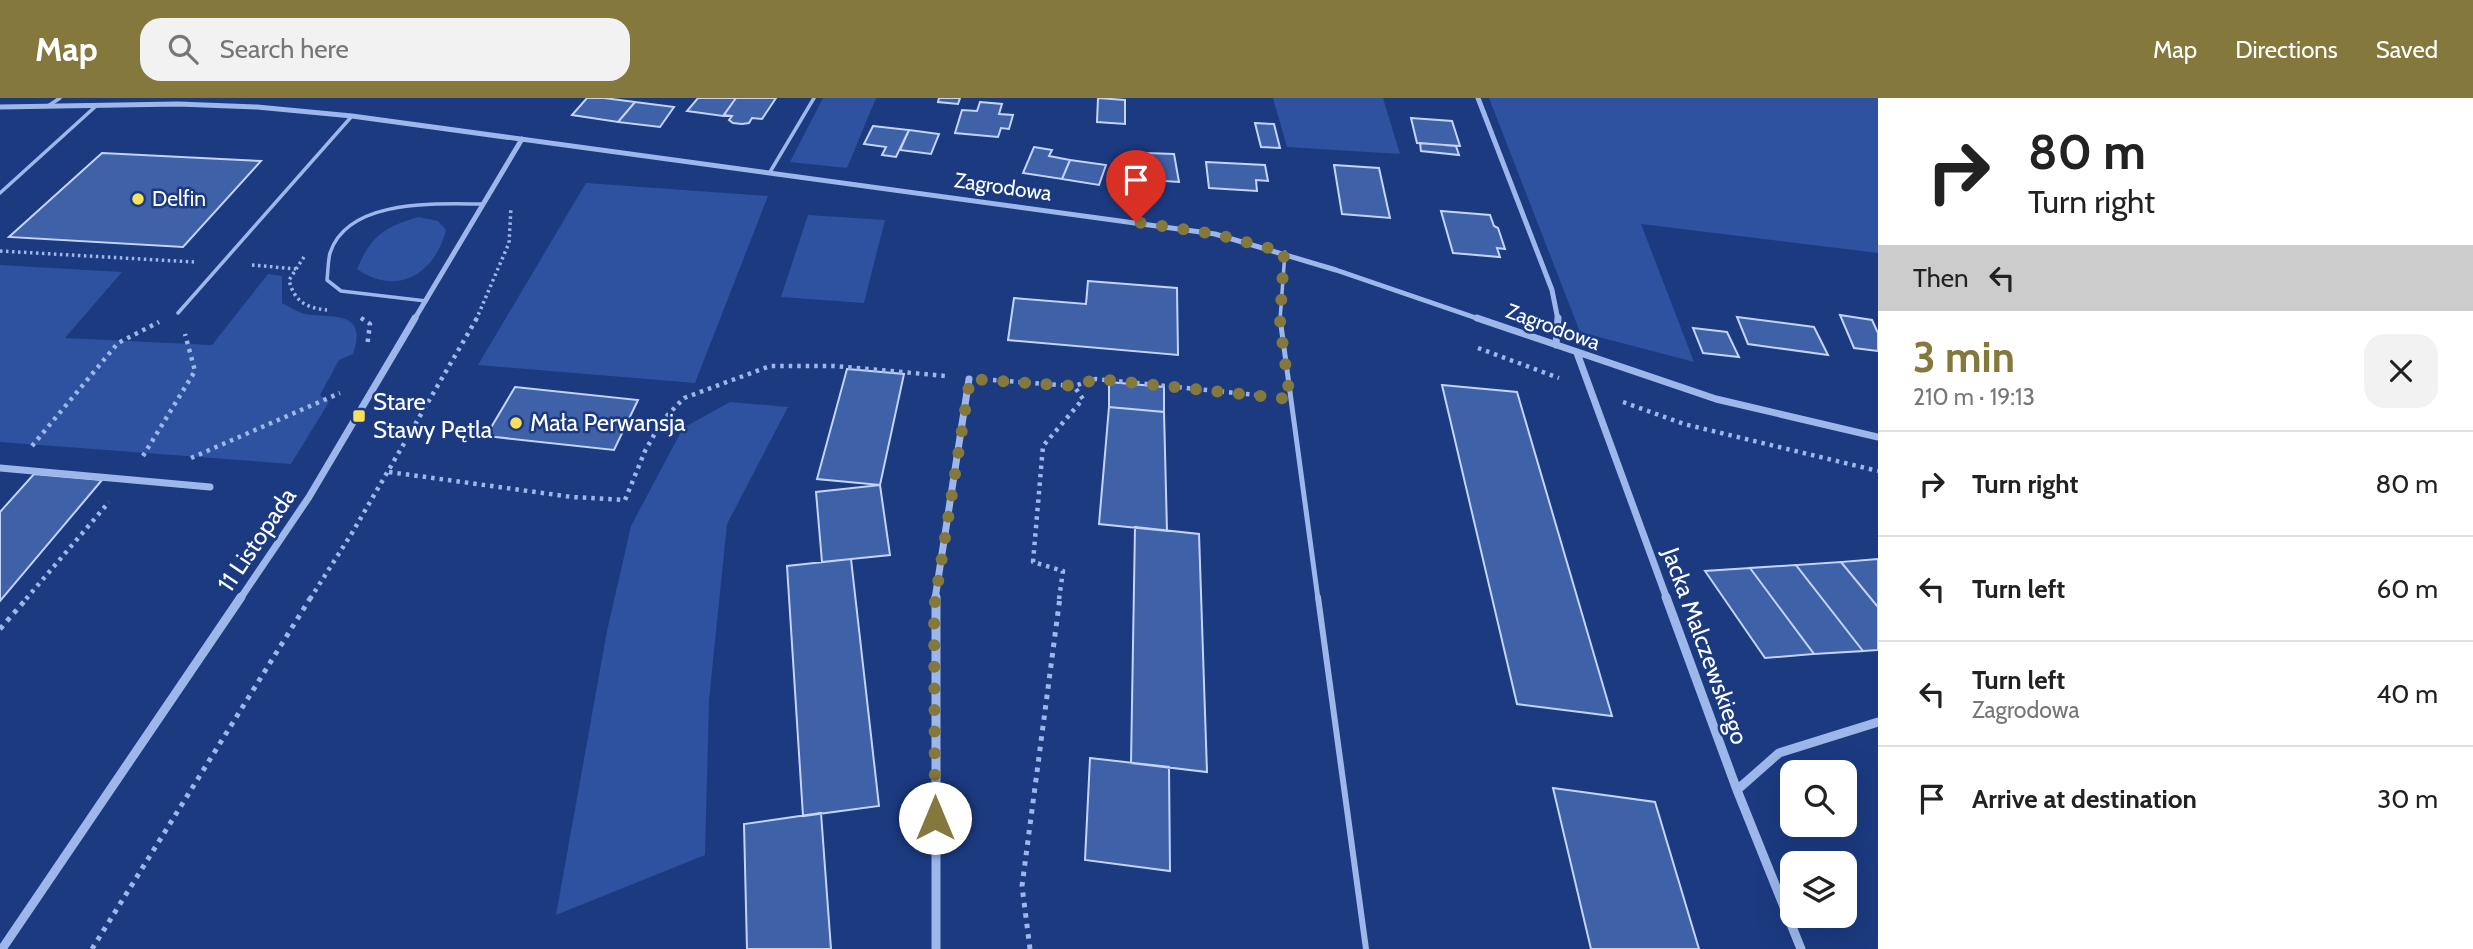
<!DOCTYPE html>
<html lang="en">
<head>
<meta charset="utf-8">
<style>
	:root { --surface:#fff; --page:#f2f2f2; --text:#222; --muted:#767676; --line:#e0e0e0; --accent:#84783c }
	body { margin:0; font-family:Cabin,sans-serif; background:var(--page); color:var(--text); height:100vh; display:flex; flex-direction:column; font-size:26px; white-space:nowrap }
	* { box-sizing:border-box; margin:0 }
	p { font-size:23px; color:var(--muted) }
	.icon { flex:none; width:38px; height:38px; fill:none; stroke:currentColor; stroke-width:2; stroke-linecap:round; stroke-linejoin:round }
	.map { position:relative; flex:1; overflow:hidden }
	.drawer { display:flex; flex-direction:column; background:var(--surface); width:595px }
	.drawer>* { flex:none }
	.guide { background:#fff; color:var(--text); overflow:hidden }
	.controls { position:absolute; left:1780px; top:662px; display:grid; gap:14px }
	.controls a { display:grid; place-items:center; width:77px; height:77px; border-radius:14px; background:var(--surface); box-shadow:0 7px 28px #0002; font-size:35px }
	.pin { position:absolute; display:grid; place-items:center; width:60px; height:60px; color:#fff; margin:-72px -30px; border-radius:50% 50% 50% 0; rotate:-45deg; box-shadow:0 0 7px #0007 }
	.pin .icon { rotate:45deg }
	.me { position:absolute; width:77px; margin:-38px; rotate:0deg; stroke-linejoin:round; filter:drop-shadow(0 0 5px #0008) }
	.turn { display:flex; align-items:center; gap:24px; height:147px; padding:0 35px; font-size:32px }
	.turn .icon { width:91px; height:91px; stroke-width:2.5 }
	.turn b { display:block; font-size:49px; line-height:60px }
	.then { display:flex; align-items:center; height:66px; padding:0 35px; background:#0003; gap:14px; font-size:26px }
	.round { display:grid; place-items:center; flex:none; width:74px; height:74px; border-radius:21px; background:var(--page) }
	.overview { display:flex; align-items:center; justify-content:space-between; height:119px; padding:0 35px }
	h1 { font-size:42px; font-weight:800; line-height:52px; color:var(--accent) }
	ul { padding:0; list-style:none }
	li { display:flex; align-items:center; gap:21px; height:105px; padding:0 35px; border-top:2px solid var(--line) }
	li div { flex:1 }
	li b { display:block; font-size:26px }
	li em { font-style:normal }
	header { display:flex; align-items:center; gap:42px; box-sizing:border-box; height:98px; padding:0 35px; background:var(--accent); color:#fff }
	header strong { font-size:33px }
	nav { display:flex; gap:38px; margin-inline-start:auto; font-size:24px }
	.search { width:490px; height:63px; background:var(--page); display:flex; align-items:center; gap:18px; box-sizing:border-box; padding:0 24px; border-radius:21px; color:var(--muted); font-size:26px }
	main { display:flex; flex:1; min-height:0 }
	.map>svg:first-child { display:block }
	.green { fill:#2e529f }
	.building { fill:#3f61a8; stroke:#c3d4f7; stroke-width:2 }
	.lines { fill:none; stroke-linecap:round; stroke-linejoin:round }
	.path-far2 { stroke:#9eb7ea; stroke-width:3.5; stroke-dasharray:2.5 3.5; stroke-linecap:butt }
	.path-far1 { stroke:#9eb7ea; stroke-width:4.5; stroke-dasharray:3.5 5; stroke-linecap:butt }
	.path { stroke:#9eb7ea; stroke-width:5; stroke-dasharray:4.5 6; stroke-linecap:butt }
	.service-far2 { stroke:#9eb7ea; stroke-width:3.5 }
	.service-far1 { stroke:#9eb7ea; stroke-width:5 }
	.service { stroke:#9eb7ea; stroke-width:6 }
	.minor-far2 { stroke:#9eb7ea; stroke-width:5 }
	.minor-far1 { stroke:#9eb7ea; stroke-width:7 }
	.minor { stroke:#9eb7ea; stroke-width:9 }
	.route { stroke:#84783c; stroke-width:12; stroke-dasharray:0 21.6 }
	.poi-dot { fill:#fbe15b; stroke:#1b3a80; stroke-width:2.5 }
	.labels { text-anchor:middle; stroke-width:5; stroke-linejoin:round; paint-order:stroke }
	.far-street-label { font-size:21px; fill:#fff; stroke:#1b3a80 }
	.far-poi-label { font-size:21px; fill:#fff; stroke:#1b3a80; text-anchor:start }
	.poi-label { font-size:24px; fill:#fff; stroke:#1b3a80; text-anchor:start }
	.street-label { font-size:24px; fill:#fff; stroke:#1b3a80 }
</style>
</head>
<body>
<header>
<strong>Map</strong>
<div class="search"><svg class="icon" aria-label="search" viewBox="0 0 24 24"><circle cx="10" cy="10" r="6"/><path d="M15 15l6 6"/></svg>Search here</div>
<nav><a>Map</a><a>Directions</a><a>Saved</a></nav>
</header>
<main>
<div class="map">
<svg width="1878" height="851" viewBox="0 0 1878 851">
	<rect width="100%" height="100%" fill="#1b3a80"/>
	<path class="green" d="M823,0H876L847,70L790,64Z
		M1273,0H1383L1400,56L1287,49Z
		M1489,0H1878V155L1641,126L1694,264L1580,234Z
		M586,85L768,98L695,285L478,267Z
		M808,117L885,122L864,205L781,199Z
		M418,119L438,123L446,132C435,176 397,199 357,171C372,137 383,130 418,119Z
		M0,167L122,174L65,240L212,247L268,176L282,178V205C288,208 296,213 302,215C329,222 369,209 353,256L339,262L320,297L329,304L291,366L0,344Z
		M730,304L788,309L727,426L709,602L705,757L556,817L607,533L631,428L683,330Z"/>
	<path class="building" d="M587,0H604L635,4L618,24L572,17Z
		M698,0H736L723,18L687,13Z
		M736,0H776L762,21L752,20L749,25L742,26L733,25L729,22L732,18L724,17Z
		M939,0H960L958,6L938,4Z
		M1098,0L1125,2V26L1097,24Z
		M635,4L674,9L660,29L618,24Z
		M980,4L1002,6L999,16L1013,17L1009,31L1001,30L998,39L955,35L962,12L977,13Z
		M1411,20L1452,23L1460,48L1417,45Z
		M1255,25L1274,26L1280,50L1261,49Z
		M873,28L909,32L896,59L882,57L886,49L864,46Z
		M909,32L939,36L931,56L900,52Z
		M1420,45L1456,48L1459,57L1421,53Z
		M1034,49L1052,52L1049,58L1070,62L1062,81L1023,75Z
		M102,55L261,63L183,149L9,139Z
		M1146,55L1174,56L1179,84L1149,82V85L1133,84V57L1146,58Z
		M1070,62L1106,67L1099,87L1062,81Z
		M1206,64L1265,67L1268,83L1256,82L1257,93L1209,90Z
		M1334,67L1379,70L1390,120L1342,116Z
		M1441,113L1490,117L1494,128L1498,130L1505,151L1497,150L1500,159L1453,155Z
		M1088,183L1177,190L1178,257L1008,242L1014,200L1086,206Z
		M1840,217L1872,222L1878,235V253L1854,250Z
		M1737,219L1814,229L1828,257L1748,246Z
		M1693,230L1727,234L1739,259L1703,255Z
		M847,271L904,276L880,387L817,381Z
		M1109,284L1164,289V314L1109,309Z
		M1442,287L1517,294L1612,618L1517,606Z
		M515,289L638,302L614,352L486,338Z
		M1109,309L1164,314L1167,433L1099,426Z
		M34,376L102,382L0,503V414Z
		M880,387L890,457L822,464L816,394Z
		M1135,429L1199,436L1207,674L1131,665Z
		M851,461L879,708L803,718L787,468Z
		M1878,461V509L1841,464Z
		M1841,464L1878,509V552L1863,553L1796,467Z
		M1796,467L1863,553L1814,556L1750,470Z
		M1750,470L1814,556L1765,560L1705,473Z
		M1090,660L1169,669L1170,773L1085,762Z
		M1553,690L1655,704L1699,851H1591Z
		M821,715L831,851H747L744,726Z"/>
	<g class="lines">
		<path class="path-far2" d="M0,153L194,164
			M304,159L289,182C294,203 306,210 327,212
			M252,167L296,171
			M361,220L364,222
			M476,222L509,145L511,109"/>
		<path class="path-far1" d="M361,220L370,226L367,249
			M1478,250L1559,280
			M993,282L1074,288L1096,281L1266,298
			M1623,304L1684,326L1878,373
			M32,348L118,245L159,224
			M143,358L195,273L185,236
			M191,360L340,295
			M389,374L572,399L625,402L645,353L662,323L684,300L770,268H834L946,278
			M26,501L109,404
			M310,501L352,435L477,220
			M1059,501L1063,473L1033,464L1043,348L1083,301L1074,288"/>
		<path class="path" d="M0,531L28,499
			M92,851L311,499
			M1030,851L1022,788L1060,499"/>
		<path class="service-far2" d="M48,8L60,0
			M770,74L814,0
			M0,95L96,8
			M426,203L341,193L327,182C328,173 328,163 330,155C348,100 437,106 483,106
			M178,215L352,18
			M1280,222L1285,154"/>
		<path class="service-far1" d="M1280,220L1318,501"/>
		<path class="service" d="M1318,499L1366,851"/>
		<path class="minor-far2" d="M1478,0L1552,192L1558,222
			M0,9L178,6L257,9L352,18L1215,136L1336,172L1482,222
			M414,222L522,41"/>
		<path class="minor-far1" d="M1477,220L1716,301L1878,339
			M1556,247L1558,220
			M1577,255L1667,501
			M0,370L210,389
			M240,501L309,399L415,220
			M935,501L969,281"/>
		<path class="minor" d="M936,499V851
			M1666,499L1737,692L1801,851
			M1737,692L1779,655L1878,624
			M2,851L241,499"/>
	</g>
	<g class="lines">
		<path class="route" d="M935,720L934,510L970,281L1074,288L1097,281L1290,301L1280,226L1284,154L1215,136L1136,124"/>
	</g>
	<g class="poi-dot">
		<circle cx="138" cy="101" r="7"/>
		<rect x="352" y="311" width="14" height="14" rx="3.5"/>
		<circle cx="516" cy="325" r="7"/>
	</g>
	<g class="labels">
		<g class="far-street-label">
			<text transform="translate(1003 89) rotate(8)" y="7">Zagrodowa</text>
			<text transform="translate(1553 229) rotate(20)" y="7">Zagrodowa</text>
		</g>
		<g class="far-poi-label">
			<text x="152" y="108">Delfin</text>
		</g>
		<g class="poi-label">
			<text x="373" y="312">Stare<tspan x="373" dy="28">Stawy Pętla</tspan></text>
			<text x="530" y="333">Mała Perwansja</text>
		</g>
		<g class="street-label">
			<text transform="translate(257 442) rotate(-56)" y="8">11 Listopada</text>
			<text transform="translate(1705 548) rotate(70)" y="8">Jacka Malczewskiego</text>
		</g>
	</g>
</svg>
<div class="controls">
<a><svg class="icon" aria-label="search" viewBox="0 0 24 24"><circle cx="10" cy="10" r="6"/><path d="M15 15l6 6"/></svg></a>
<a><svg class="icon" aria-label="layers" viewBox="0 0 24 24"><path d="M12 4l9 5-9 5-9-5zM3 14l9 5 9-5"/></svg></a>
</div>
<div class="pin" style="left:1136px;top:124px;background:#d93025"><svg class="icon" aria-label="arrive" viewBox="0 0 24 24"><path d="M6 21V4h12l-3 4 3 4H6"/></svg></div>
<svg class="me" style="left:935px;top:720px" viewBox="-20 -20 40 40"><circle r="19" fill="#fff"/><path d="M0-13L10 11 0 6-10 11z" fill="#84783c"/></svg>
</div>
<section class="drawer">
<div class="guide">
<div class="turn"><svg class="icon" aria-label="right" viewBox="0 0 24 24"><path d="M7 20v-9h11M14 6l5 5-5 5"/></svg><div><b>80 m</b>Turn right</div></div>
<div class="then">Then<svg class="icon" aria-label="left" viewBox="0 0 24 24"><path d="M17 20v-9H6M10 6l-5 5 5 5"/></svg></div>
</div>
<div class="overview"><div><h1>3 min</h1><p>210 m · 19:13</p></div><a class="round"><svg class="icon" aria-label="close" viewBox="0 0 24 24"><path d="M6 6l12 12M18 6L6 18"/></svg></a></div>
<ul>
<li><svg class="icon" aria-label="right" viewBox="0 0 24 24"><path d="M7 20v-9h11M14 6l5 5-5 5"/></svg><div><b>Turn right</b></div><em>80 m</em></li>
<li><svg class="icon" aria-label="left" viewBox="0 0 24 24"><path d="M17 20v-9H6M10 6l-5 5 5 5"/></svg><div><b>Turn left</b></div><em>60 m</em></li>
<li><svg class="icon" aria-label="left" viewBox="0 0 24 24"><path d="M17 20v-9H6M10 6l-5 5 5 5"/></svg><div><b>Turn left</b><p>Zagrodowa</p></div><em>40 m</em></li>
<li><svg class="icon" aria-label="arrive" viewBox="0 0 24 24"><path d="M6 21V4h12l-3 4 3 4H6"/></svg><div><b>Arrive at destination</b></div><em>30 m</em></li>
</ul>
</section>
</main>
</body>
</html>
